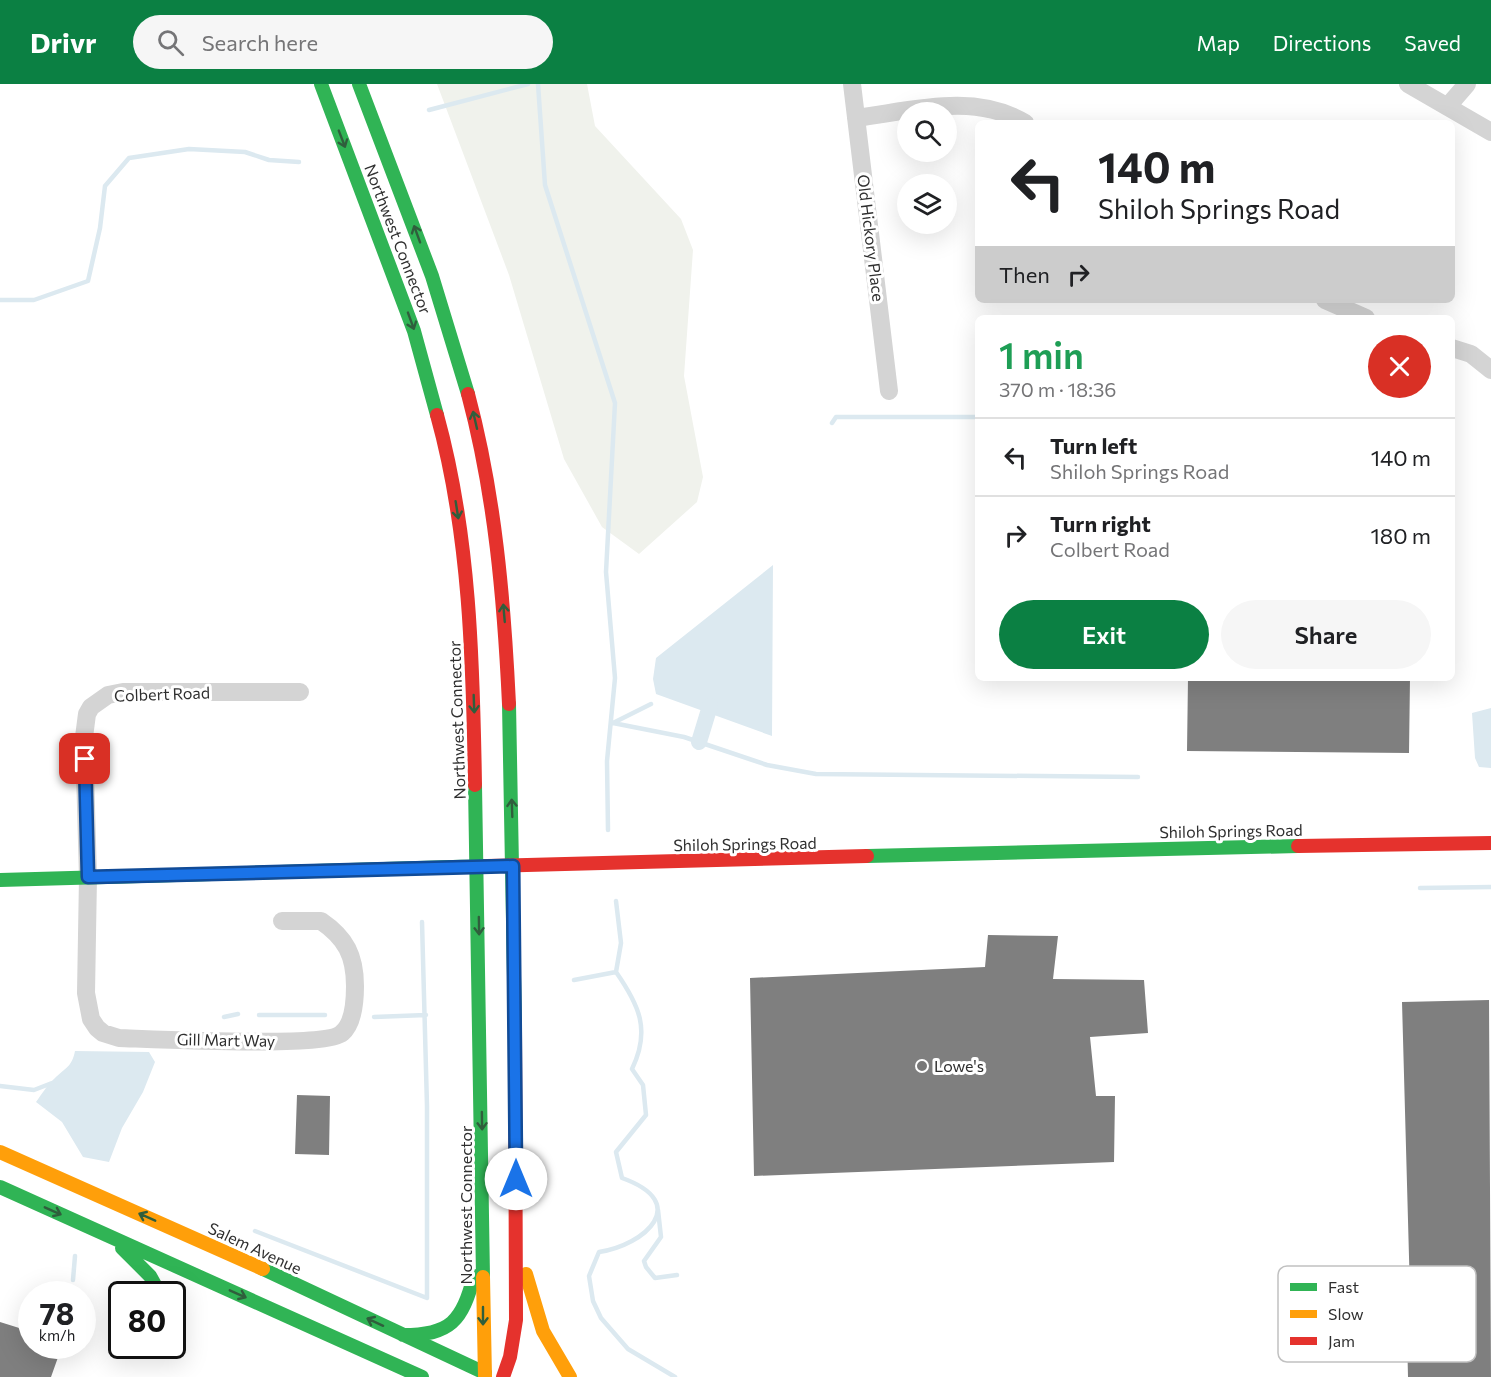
<!DOCTYPE html>
<html lang="en">
<head>
<meta charset="utf-8">
<style>
	:root { --surface:#fff; --page:#f6f6f6; --text:#202124; --muted:#757577; --line:#e0e0e0; --accent:#0b8043 }
	body { margin:0; font-family:Commissioner,sans-serif; background:var(--page); color:var(--text); height:100vh; display:flex; flex-direction:column; font-size:22px; white-space:nowrap }
	* { box-sizing:border-box; margin:0 }
	p { font-size:20px; color:var(--muted) }
	.icon { flex:none; width:33px; height:33px; fill:none; stroke:currentColor; stroke-width:2; stroke-linecap:round; stroke-linejoin:round }
	.map { position:relative; flex:1; overflow:hidden }
	.panel { position:absolute; left:975px; top:231px; width:480px; height:366px; display:flex; flex-direction:column; background:var(--surface); border-radius:9px; box-shadow:0 6px 24px #0002 }
	.panel>* { flex:none }
	.banner { position:absolute; left:975px; top:36px; width:480px; height:183px; border-radius:9px; box-shadow:0 6px 24px #0002; background:#fff; color:var(--text); overflow:hidden }
	.controls { position:absolute; left:897px; top:18px; display:grid; gap:12px }
	.controls a { display:grid; place-items:center; width:60px; height:60px; border-radius:50%; background:var(--surface); box-shadow:0 6px 24px #0002; font-size:30px }
	.speed { position:absolute; left:18px; top:1197px; display:flex; gap:12px; font-size:30px; font-weight:700; text-align:center }
	.speed>* { display:grid; place-content:center; width:78px; height:78px; border-radius:50%; background:var(--surface); box-shadow:0 6px 24px #0002; line-height:1 }
	.speed small { font-size:15px; font-weight:400 }
	.speed .limit { border:3px solid #111; border-radius:9px; background:#fff; color:#111 }
	.pin { position:absolute; display:grid; place-items:center; width:51px; height:51px; color:#fff; margin:-26px; border-radius:12px; box-shadow:0 3px 9px #0006 }
	.me { position:absolute; width:66px; margin:-33px; rotate:0deg; stroke-linejoin:round; filter:drop-shadow(0 0 4px #0008) }
	.turn { display:flex; align-items:center; gap:21px; height:126px; padding:0 24px; font-size:27px }
	.turn .icon { width:78px; height:78px; stroke-width:2.5 }
	.turn b { display:block; font-size:42px; line-height:51px }
	.then { display:flex; align-items:center; height:57px; padding:0 24px; background:#0003; gap:12px; font-size:22px }
	.round { display:grid; place-items:center; flex:none; width:63px; height:63px; border-radius:32px; background:var(--page) }
	.head { display:flex; align-items:center; justify-content:space-between; height:102px; padding:0 24px }
	h1 { font-size:36px; font-weight:600; line-height:45px; color:#1e9e55 }
	.button { display:flex; gap:12px; margin-top:auto; padding:12px 24px }
	.button a { flex:1; height:69px; border-radius:36px; background:var(--accent); color:#fff; font-size:24px; font-weight:600; line-height:69px; text-align:center }
	.button a+a { background:var(--page); color:var(--text) }
	ul { padding:0; list-style:none }
	li { display:flex; align-items:center; gap:18px; height:78px; padding:0 24px; border-top:2px solid var(--line) }
	li div { flex:1 }
	li b { display:block; font-size:22px }
	li em { font-style:normal }
	header { display:flex; align-items:center; gap:36px; box-sizing:border-box; height:84px; padding:0 30px; background:var(--accent); color:#fff }
	header strong { font-size:28px }
	nav { display:flex; gap:33px; margin-inline-start:auto; font-size:21px }
	.search { width:420px; height:54px; background:var(--page); display:flex; align-items:center; gap:15px; box-sizing:border-box; padding:0 21px; border-radius:33px; color:var(--muted); font-size:22px }
	.map>svg:first-child { display:block }
	.green { fill:#f0f2ec }
	.water { fill:#dce9f0 }
	.lines { fill:none; stroke-linecap:round; stroke-linejoin:round }
	.stream { stroke:#dce9f0; stroke-width:4.5 }
	.canal { stroke:#dce9f0; stroke-width:16 }
	.building { fill:#7f7f7f }
	.street { stroke:#d4d4d4; stroke-width:18 }
	.fast { stroke:#30b455; stroke-width:14 }
	.slow { stroke:#ff9f0a; stroke-width:14 }
	.jam { stroke:#e5322d; stroke-width:14 }
	.oneway { stroke:#2f5e3c }
	.route-casing { stroke:#114b97; stroke-width:15 }
	.route { stroke:#1a73e8; stroke-width:10 }
	.poi-dot { fill:#787878; stroke:#fff; stroke-width:2 }
	.labels { text-anchor:middle; stroke-width:6; stroke-linejoin:round; paint-order:stroke }
	.street-label { font-size:16px; fill:#2f2f2f; stroke:#fff }
	.poi-label { font-size:16px; fill:#2f2f2f; stroke:#fff; text-anchor:start }
	.key { fill:#fff; stroke:#c1c1c1; stroke-width:1.5 }
	.key-label { font-size:16px; fill:#2f2f2f }
</style>
</head>
<body>
<header>
<strong>Drivr</strong>
<div class="search"><svg class="icon" aria-label="search" viewBox="0 0 24 24"><circle cx="10" cy="10" r="6"/><path d="M15 15l6 6"/></svg>Search here</div>
<nav><a>Map</a><a>Directions</a><a>Saved</a></nav>
</header>
<div class="map">
<svg width="1491" height="1293" viewBox="0 0 1491 1293">
	<rect width="100%" height="100%" fill="#fff"/>
	<path class="green" d="M437,0H587L595,42L681,135L693,166L684,292L703,393L697,418L639,470L602,443L564,375L509,191Z"/>
	<path class="water" d="M773,481L772,652L656,610L653,595L656,574Z
		M1491,624V684L1479,683L1475,674L1472,629Z
		M75,967L149,968L155,978L143,1008L122,1044L109,1078L83,1073L62,1038L36,1018C42,1010 47,1001 55,994C65,984 72,983 75,967Z"/>
	<g class="lines">
		<path class="stream" d="M538,0L545,101L615,319L606,488L615,594L607,677L608,746
			M429,26L528,0
			M0,216H34L88,197L100,144L105,102L129,74L189,65L245,68L269,76L299,78
			M832,339L836,333H978
			M613,639L684,653L767,681L816,690L1138,693
			M613,639L651,620
			M1420,804L1491,803
			M616,817L621,859L616,888C639,921 651,946 632,985L643,1001L646,1031L616,1068L622,1094C692,1119 645,1161 599,1168L589,1192L593,1217L601,1234L628,1265L675,1293
			M574,896L616,888
			M259,931H325
			M224,933L238,930
			M374,933L426,931
			M0,1002L34,1006L52,999
			M658,1126L661,1153L644,1177L646,1183L655,1194L677,1191
			M255,1147L427,1214V1022L422,838
			M73,1196L75,1172"/>
		<path class="canal" d="M699,658L710,622"/>
	</g>
	<path class="building" d="M1188,594H1410L1409,669L1187,667Z
		M988,851L1058,852L1053,895L1144,896L1148,949L1090,953L1096,1012H1115L1114,1078L754,1092L750,894L985,883Z
		M1489,916L1491,1293H1408L1406,1209H1410L1402,918Z
		M297,1011L330,1012L329,1071L295,1070Z
		M0,1238L32,1248V1262H62L51,1293H0Z"/>
	<g class="lines">
		<path class="street" d="M852,0L889,307
			M1408,0L1491,48
			M1448,22L1467,0
			M856,34C911,27 974,8 1025,39
			M1325,216L1366,234
			M1452,264L1471,270L1491,286
			M282,837H321C346,854 355,872 355,902C355,916 354,939 342,949C326,964 151,955 119,954L103,949L97,944L91,935L86,909L88,793L84,653L87,630L91,623L108,611L123,608H300"/>
		<path class="fast" d="M321,0L414,247L437,331
			M359,0L432,192L468,310
			M509,620L515,946
			M475,701L483,1193
			M867,772L1298,762
			M0,796L487,782
			M0,1103L422,1293
			M122,1164L150,1192L160,1210
			M263,1185L485,1289
			M403,1251C451,1251 462,1237 474,1192"/>
		<path class="slow" d="M0,1068L263,1185
			M526,1190L543,1247L570,1293
			M483,1193L485,1293"/>
		<path class="jam" d="M468,310C495,411 504,515 509,620
			M437,331C470,450 473,578 475,701
			M1298,762L1491,759
			M487,782L867,772
			M503,1293L510,1273L516,1236L515,946"/>
	</g>
	<defs><path id="oneway-shaft" d="M-6 0H5M1.5-3L5.5 0L1.5 3" fill="none" stroke-width="1.6" stroke-linecap="round" stroke-linejoin="round" transform="scale(1.5)"/></defs>
	<g class="oneway">
		<use href="#oneway-shaft" transform="translate(342 55) rotate(69)"/>
		<use href="#oneway-shaft" transform="translate(417 150) rotate(-110)"/>
		<use href="#oneway-shaft" transform="translate(411 237) rotate(70)"/>
		<use href="#oneway-shaft" transform="translate(475 336) rotate(-103)"/>
		<use href="#oneway-shaft" transform="translate(457 426) rotate(81)"/>
		<use href="#oneway-shaft" transform="translate(504 529) rotate(-95)"/>
		<use href="#oneway-shaft" transform="translate(474 620) rotate(88)"/>
		<use href="#oneway-shaft" transform="translate(512 724) rotate(-92)"/>
		<use href="#oneway-shaft" transform="translate(479 842) rotate(89)"/>
		<use href="#oneway-shaft" transform="translate(482 1037) rotate(89)"/>
		<use href="#oneway-shaft" transform="translate(53 1127) rotate(24)"/>
		<use href="#oneway-shaft" transform="translate(147 1133) rotate(-156)"/>
		<use href="#oneway-shaft" transform="translate(238 1210) rotate(24)"/>
		<use href="#oneway-shaft" transform="translate(483 1232) rotate(90)"/>
		<use href="#oneway-shaft" transform="translate(375 1238) rotate(-155)"/>
	</g>
	<g class="lines">
		<g class="route-casing">
			<path id="route" d="M85,675L88,793L513,782L516,1095"/>
		</g>
		<use href="#route" class="route"/>
	</g>
	<circle class="poi-dot" cx="922" cy="982" r="6"/>
	<g class="labels">
		<g class="street-label">
			<text transform="translate(871 154) rotate(83)" y="6">Old Hickory Place</text>
			<text transform="translate(398 155) rotate(69)" y="6">Northwest Connector</text>
			<text transform="translate(162 610) rotate(-2)" y="6">Colbert Road</text>
			<text transform="translate(457 636) rotate(-92)" y="6">Northwest Connector</text>
			<text transform="translate(1231 747) rotate(-1)" y="6">Shiloh Springs Road</text>
			<text transform="translate(745 760) rotate(-1)" y="6">Shiloh Springs Road</text>
			<text transform="translate(226 956) rotate(1)" y="6">Gill Mart Way</text>
			<text transform="translate(466 1121) rotate(-90)" y="6">Northwest Connector</text>
			<text transform="translate(255 1164) rotate(25)" y="6">Salem Avenue</text>
		</g>
		<g class="poi-label">
			<text x="934" y="988">Lowe's</text>
		</g>
	</g>
	<rect x="1278" y="1182" width="198" height="96" rx="9" class="key"/>
	<rect x="1290" y="1199" width="27" height="8" fill="#30b455"/>
	<rect x="1290" y="1226" width="27" height="8" fill="#ff9f0a"/>
	<rect x="1290" y="1253" width="27" height="8" fill="#e5322d"/>
	<g class="key-label">
		<text x="1328" y="1209">Fast</text>
		<text x="1328" y="1236">Slow</text>
		<text x="1328" y="1263">Jam</text>
	</g>
</svg>
<div class="controls">
<a><svg class="icon" aria-label="search" viewBox="0 0 24 24"><circle cx="10" cy="10" r="6"/><path d="M15 15l6 6"/></svg></a>
<a><svg class="icon" aria-label="layers" viewBox="0 0 24 24"><path d="M12 4l9 5-9 5-9-5zM3 14l9 5 9-5"/></svg></a>
</div>
<div class="speed"><div>78<small>km/h</small></div><div class="limit">80</div></div>
<div class="pin" style="left:85px;top:675px;background:#d93025"><svg class="icon" aria-label="arrive" viewBox="0 0 24 24"><path d="M6 21V4h12l-3 4 3 4H6"/></svg></div>
<svg class="me" style="left:516px;top:1095px" viewBox="-20 -20 40 40"><circle r="19" fill="#fff"/><path d="M0-13L10 11 0 6-10 11z" fill="#1a73e8"/></svg>
<div class="banner">
<div class="turn"><svg class="icon" aria-label="left" viewBox="0 0 24 24"><path d="M17 20v-9H6M10 6l-5 5 5 5"/></svg><div><b>140 m</b>Shiloh Springs Road</div></div>
<div class="then">Then<svg class="icon" aria-label="right" viewBox="0 0 24 24"><path d="M7 20v-9h11M14 6l5 5-5 5"/></svg></div>
</div>
<section class="panel">
<div class="head"><div><h1>1 min</h1><p>370 m · 18:36</p></div><a class="round" style="background:#d93025;color:#fff"><svg class="icon" aria-label="close" viewBox="0 0 24 24"><path d="M6 6l12 12M18 6L6 18"/></svg></a></div>
<ul>
<li><svg class="icon" aria-label="left" viewBox="0 0 24 24"><path d="M17 20v-9H6M10 6l-5 5 5 5"/></svg><div><b>Turn left</b><p>Shiloh Springs Road</p></div><em>140 m</em></li>
<li><svg class="icon" aria-label="right" viewBox="0 0 24 24"><path d="M7 20v-9h11M14 6l5 5-5 5"/></svg><div><b>Turn right</b><p>Colbert Road</p></div><em>180 m</em></li>
</ul>
<div class="button"><a>Exit</a><a>Share</a></div>
</section>
</div>
</body>
</html>
